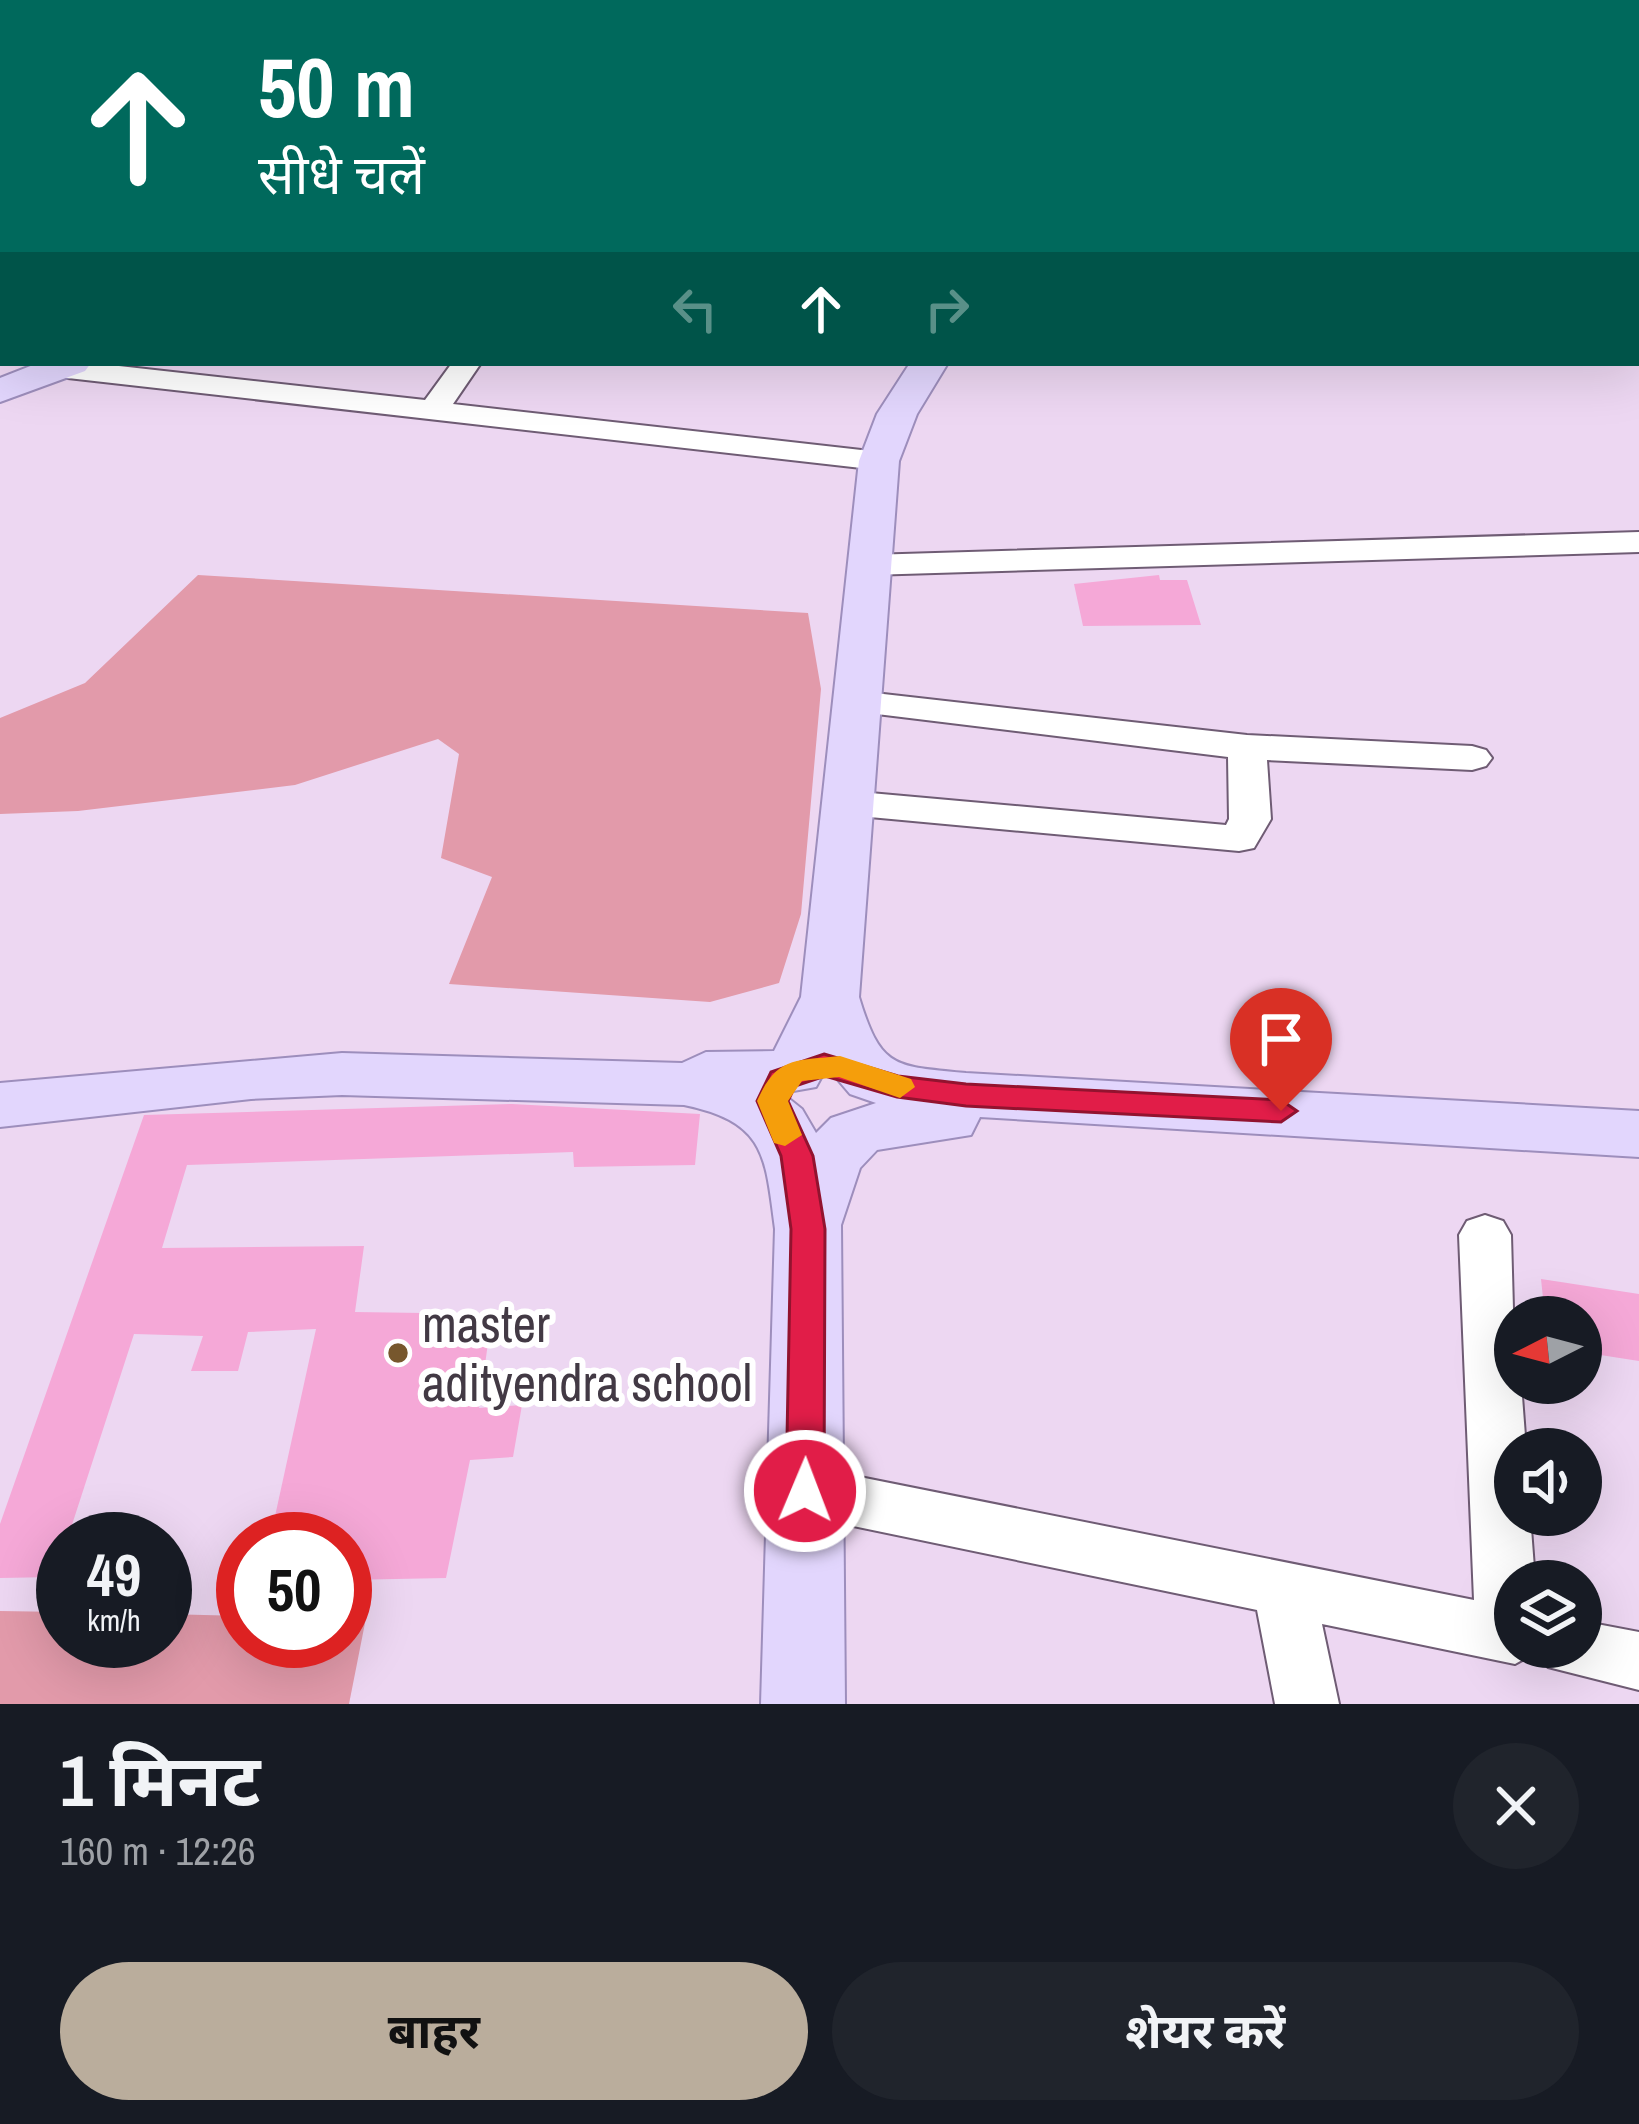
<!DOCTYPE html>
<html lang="hi">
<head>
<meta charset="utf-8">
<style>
	:root { --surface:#171b24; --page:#20242c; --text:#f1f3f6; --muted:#9ea1a6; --accent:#baad9c }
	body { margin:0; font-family:"Archivo Narrow","Noto Sans Devanagari",sans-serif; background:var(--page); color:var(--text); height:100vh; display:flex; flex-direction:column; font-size:45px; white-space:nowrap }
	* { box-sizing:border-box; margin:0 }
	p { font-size:39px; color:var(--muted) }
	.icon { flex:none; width:66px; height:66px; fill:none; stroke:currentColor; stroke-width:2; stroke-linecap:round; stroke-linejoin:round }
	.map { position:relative; height:1704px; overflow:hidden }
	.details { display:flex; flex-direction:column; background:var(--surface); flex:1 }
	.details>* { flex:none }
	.banner { position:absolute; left:0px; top:0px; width:1641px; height:366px; box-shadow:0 12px 48px #0002; background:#00695c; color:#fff; overflow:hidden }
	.needle { width:78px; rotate:264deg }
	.buttons { position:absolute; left:1494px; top:1296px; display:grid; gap:24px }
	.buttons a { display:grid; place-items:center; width:108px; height:108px; border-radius:50%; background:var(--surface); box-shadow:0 12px 48px #0002; font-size:60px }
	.speed { position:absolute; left:36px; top:1512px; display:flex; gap:24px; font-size:60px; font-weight:700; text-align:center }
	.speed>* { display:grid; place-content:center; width:156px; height:156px; border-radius:50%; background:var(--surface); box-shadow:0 12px 48px #0002; line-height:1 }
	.speed small { font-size:30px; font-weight:400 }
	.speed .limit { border:18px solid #d22; background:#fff; color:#111 }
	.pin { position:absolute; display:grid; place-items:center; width:102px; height:102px; color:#fff; margin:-123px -51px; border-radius:50% 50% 50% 0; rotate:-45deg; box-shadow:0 0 12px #0007 }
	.pin .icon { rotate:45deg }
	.me { position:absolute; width:132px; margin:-66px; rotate:1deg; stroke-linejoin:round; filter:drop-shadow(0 0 9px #0008) }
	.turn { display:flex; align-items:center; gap:42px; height:252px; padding:0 60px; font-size:54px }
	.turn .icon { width:156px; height:156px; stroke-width:2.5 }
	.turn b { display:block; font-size:84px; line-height:102px }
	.lanes { display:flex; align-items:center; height:114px; padding:0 60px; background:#0003; justify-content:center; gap:60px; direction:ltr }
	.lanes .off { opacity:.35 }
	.round { display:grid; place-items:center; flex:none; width:126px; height:126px; border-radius:63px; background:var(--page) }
	.summary { display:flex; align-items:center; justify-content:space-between; height:204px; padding:0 60px }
	h1 { font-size:72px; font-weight:700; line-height:90px }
	.action { display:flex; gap:24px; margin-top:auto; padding:24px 60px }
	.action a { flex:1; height:138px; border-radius:72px; background:var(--accent); color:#111; font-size:48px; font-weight:700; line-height:138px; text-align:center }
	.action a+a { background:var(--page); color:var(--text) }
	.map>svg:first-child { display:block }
	.green { fill:#e29aaa }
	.building { fill:#f5a8d7 }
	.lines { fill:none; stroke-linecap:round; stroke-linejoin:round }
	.minor-casing { stroke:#6f5c74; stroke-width:4 }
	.major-casing { stroke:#9d8ebc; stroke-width:4 }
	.minor { fill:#fff; fill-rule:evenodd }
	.major { fill:#e2d6fd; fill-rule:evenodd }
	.route { fill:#e11d48; stroke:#92132f; stroke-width:3 }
	.slow { fill:#f59e0b }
	.poi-dot { fill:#77572d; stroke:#fff; stroke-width:4.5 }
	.labels { text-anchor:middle; stroke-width:12; stroke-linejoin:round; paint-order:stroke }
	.near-poi-label { font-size:51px; fill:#423944; stroke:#fff; text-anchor:start }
</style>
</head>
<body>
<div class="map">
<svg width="1639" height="1704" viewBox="0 0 1639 1704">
	<rect width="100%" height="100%" fill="#edd7f2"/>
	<path class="green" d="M198,575L808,613L821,689L801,914L779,983L710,1002L449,984L492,877L441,858L459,754L438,739L295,785L78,811L0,814V718L85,683Z
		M0,1611L63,1612V1641H165V1614L243,1616V1641H345V1618H366L349,1704H0Z"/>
	<path class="building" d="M1159,575L1160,580H1187L1201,625L1083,626L1074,584Z
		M512,1104L700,1114L695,1165L574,1167L573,1152L187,1165L162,1248L364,1246L355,1312L492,1314L479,1408L522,1405L513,1457L470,1460L446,1578L345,1580V1539H270L316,1329L248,1332L238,1371H191L203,1336L134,1334L55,1577L0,1578V1524L144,1115Z
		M1541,1279L1639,1294V1361L1581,1352V1317H1545Z"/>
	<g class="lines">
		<g class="minor-casing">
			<path id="minor" d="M126,0H146L124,3Z
				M236,0H310L312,3H234Z
				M591,0H618L589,3Z
				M822,0H850L820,3Z
				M1006,0H1028L1030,3H1008Z
				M1520,0H1542L1544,3H1522Z
				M0,156H3V170H0Z
				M1638,330L1639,331V350L1638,349Z
				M48,363H92L425,400L452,363H481L453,404L879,452L895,461L879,470L59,377L49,374Z
				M1639,532V552L869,575L852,565L869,555Z
				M857,691L1247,735L1472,746L1486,750L1492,758L1486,766L1472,770L1267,760L1271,819L1254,848L1239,851L848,815L834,812L828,803L834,794L848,791L1226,825L1229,819L1228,757L844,710L838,702L844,694Z
				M1485,1215L1503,1221L1511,1235L1515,1383H1521L1526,1449H1515V1515H1530L1535,1581H1515V1647H1581V1621L1639,1632V1690L1548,1667L1540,1650L1515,1664L1322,1624L1339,1704H1275L1257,1610L805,1516L784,1509L776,1491L784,1473L805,1466L1474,1600L1459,1235L1467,1221Z"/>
		</g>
		<g class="major-casing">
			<path id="major" d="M38,363H91L85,371L0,402V378Z
				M910,363H948L917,414L899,461L859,997C881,1070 895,1066 966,1073L1639,1111V1157L980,1117L971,1135L877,1150L860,1168L841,1225L845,1704H761L775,1229C765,1155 766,1122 684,1105L342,1095L251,1099L0,1127V1083L342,1053L682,1063L706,1052L774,1051L801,997L859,461L877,414ZM827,1067L850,1094L876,1103L831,1118L816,1133L802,1109L782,1093L816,1087Z"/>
		</g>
		<use href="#minor" class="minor"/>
		<use href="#major" class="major"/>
	</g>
	<path class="route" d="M824,1054L898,1076L966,1084L1281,1100L1297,1111L1281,1122L966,1106L897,1097L825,1076L795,1086L788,1101L813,1156L825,1229L824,1491L819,1503L805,1508L792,1503L786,1491L791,1229L781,1156L757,1101L771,1072Z"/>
	<path class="slow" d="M840,1056L911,1079L915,1087L900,1098L839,1077L802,1081L788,1101L802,1135L785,1146L774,1143L757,1101C777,1056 795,1061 840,1056Z"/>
	<circle class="poi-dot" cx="398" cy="1353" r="12"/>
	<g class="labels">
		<g class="near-poi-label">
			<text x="422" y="1342">master<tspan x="422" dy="59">adityendra school</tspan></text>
		</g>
	</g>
</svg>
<div class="buttons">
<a><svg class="needle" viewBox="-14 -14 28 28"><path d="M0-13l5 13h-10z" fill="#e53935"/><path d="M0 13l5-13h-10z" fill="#9ea1a6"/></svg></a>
<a><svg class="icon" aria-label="sound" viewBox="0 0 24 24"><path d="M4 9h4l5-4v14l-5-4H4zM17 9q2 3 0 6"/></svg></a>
<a><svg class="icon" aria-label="layers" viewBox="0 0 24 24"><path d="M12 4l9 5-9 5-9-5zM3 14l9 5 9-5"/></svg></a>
</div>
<div class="speed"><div>49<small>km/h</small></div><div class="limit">50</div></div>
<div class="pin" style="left:1281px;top:1111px;background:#d93025"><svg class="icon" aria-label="arrive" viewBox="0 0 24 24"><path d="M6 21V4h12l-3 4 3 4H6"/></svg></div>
<svg class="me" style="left:805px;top:1491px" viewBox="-20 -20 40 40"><circle r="17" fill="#e11d48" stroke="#fff" stroke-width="3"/><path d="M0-11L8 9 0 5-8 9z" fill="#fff"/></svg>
<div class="banner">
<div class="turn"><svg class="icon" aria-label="ahead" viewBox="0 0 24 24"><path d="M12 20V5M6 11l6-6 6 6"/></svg><div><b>50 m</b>सीधे चलें</div></div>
<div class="lanes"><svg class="icon off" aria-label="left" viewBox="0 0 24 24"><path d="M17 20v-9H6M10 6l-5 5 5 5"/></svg><svg class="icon" aria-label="ahead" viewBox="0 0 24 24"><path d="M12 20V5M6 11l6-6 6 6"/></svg><svg class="icon off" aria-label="right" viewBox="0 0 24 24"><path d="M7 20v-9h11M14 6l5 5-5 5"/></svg></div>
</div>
</div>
<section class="details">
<div class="summary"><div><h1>1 मिनट</h1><p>160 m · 12:26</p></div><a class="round"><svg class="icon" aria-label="close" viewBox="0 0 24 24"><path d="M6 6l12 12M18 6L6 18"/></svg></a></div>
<div class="action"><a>बाहर</a><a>शेयर करें</a></div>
</section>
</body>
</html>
